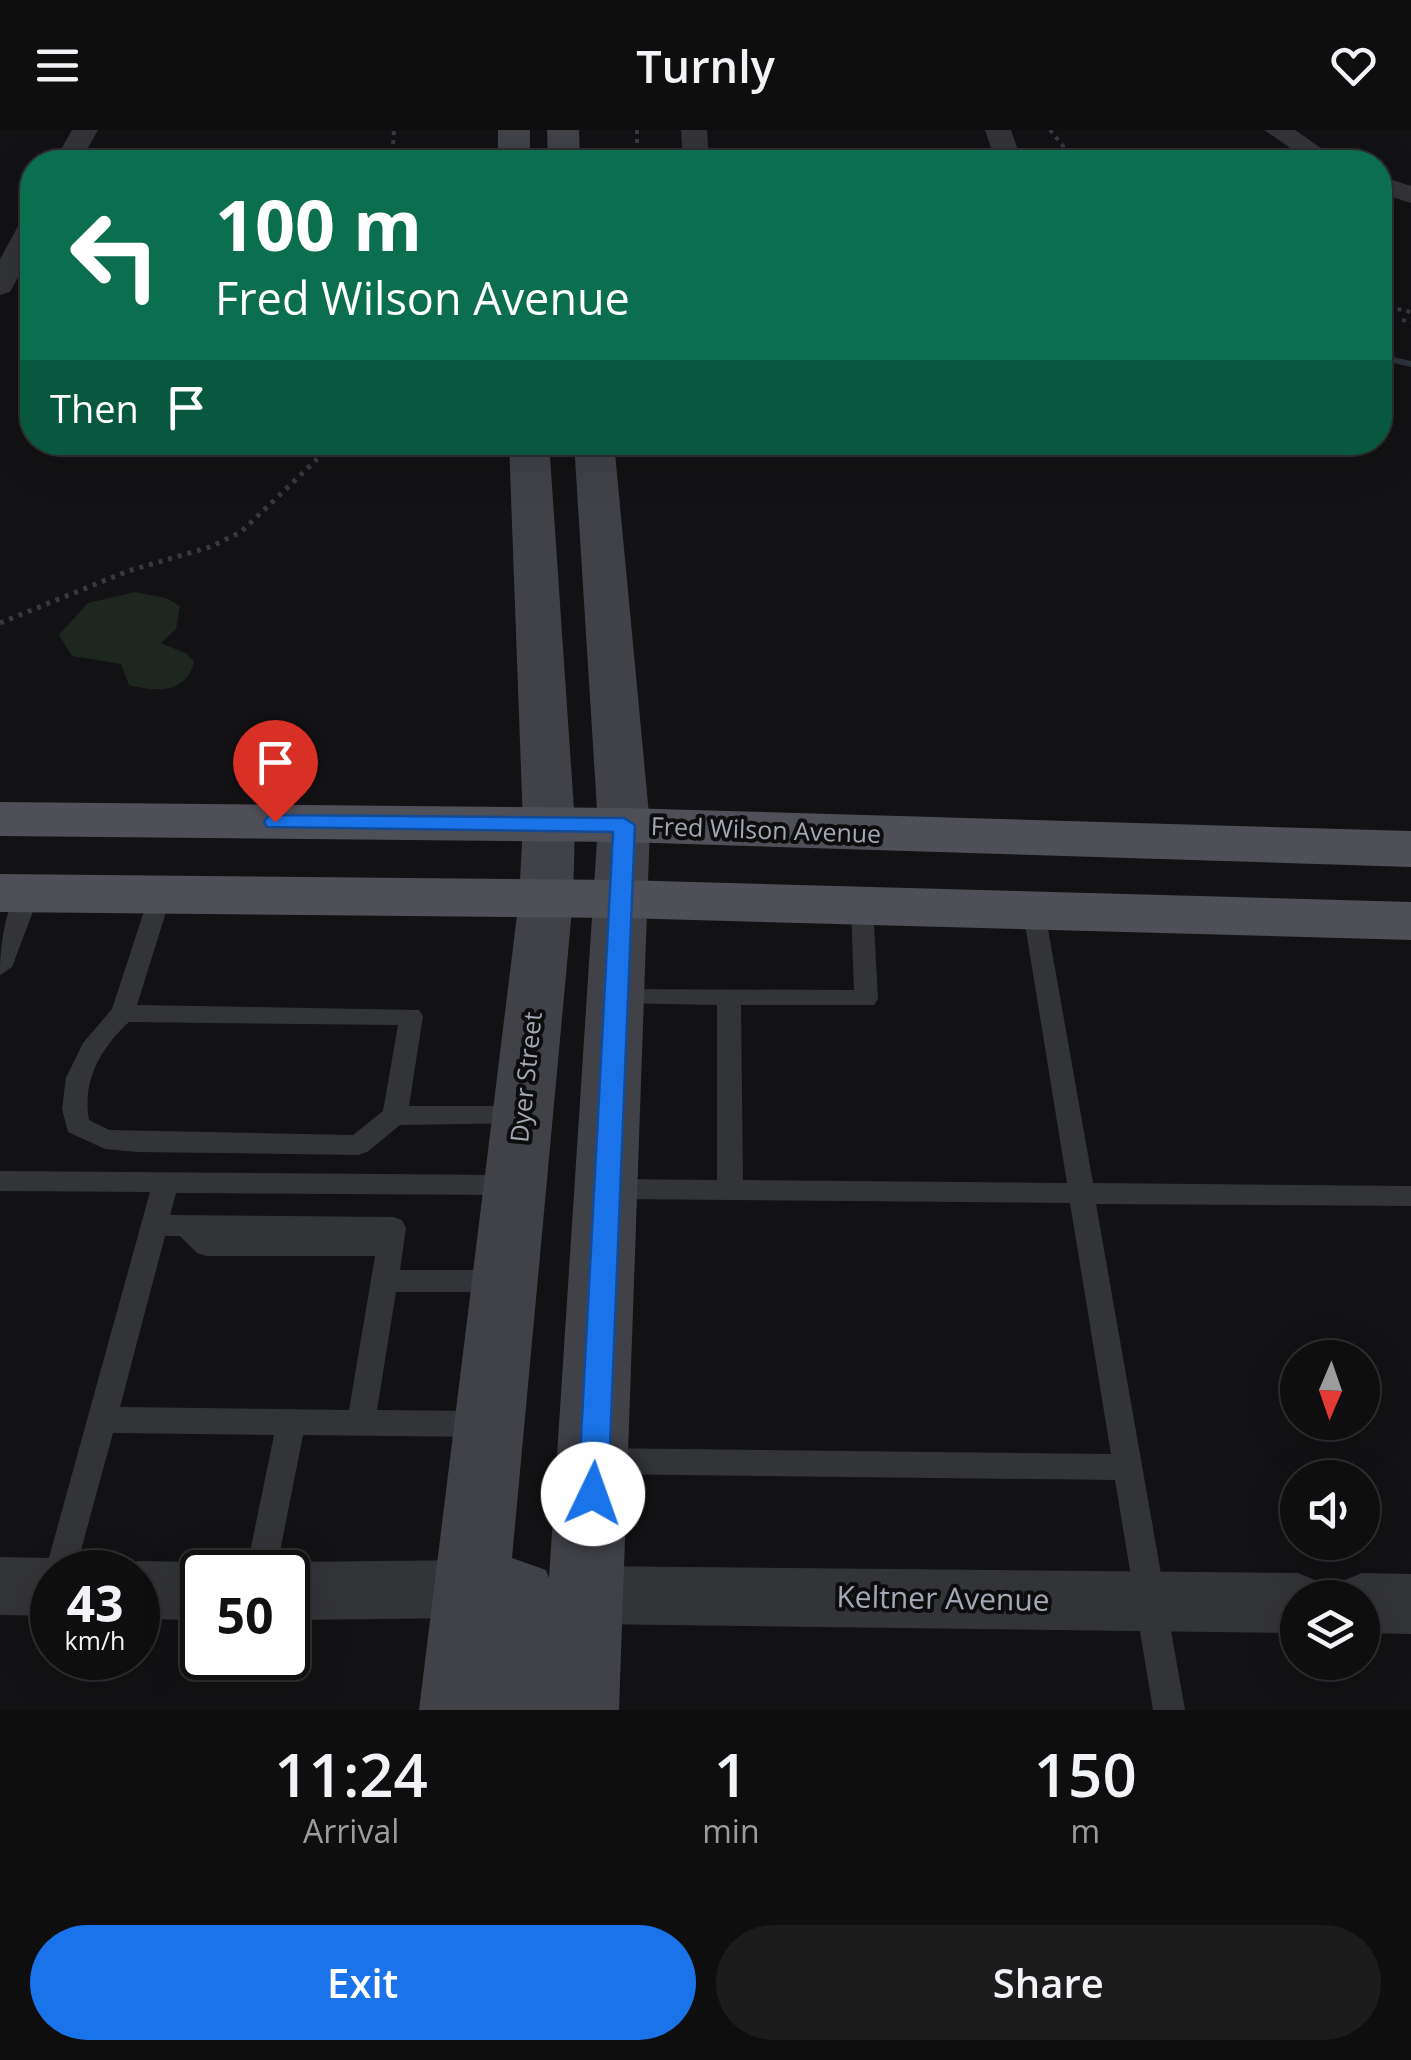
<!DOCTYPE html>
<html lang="en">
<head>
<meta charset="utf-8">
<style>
	:root { --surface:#0e0e0f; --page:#1c1c1d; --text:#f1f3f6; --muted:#9b9c9e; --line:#2e2e2f; --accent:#1a73e8 }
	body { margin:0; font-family:"Open Sans",sans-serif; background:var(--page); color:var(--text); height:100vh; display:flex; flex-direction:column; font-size:38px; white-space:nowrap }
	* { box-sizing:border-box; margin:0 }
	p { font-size:32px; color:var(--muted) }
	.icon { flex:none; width:55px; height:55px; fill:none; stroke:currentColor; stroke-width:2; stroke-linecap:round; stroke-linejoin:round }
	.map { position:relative; height:1580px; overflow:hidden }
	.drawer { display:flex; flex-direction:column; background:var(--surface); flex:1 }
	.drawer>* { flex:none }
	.guide { position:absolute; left:20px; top:20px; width:1372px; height:305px; border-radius:40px; box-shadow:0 10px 40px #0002,0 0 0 2px var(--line); background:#0b6e4f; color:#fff; overflow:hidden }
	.needle { width:65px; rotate:182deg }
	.fabs { position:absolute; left:1280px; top:1210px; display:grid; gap:20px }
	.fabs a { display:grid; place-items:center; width:100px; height:100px; border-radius:50%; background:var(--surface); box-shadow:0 10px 40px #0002,0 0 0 2px var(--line); font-size:50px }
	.speed { position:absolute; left:30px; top:1420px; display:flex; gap:20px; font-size:50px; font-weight:700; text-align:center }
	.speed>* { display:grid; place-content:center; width:130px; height:130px; border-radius:50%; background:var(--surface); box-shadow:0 10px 40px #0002,0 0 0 2px var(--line); line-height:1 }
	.speed small { font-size:25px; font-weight:400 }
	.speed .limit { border:5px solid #111; border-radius:15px; background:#fff; color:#111 }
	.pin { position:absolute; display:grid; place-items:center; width:85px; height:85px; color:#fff; margin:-102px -42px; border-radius:50% 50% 50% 0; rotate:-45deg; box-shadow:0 0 10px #0007 }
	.pin .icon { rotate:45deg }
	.me { position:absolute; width:110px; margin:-55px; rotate:3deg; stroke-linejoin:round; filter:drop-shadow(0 0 8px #0008) }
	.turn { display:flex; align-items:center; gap:35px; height:210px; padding:0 30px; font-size:45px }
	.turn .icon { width:130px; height:130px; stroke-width:2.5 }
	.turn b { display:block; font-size:70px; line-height:85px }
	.then { display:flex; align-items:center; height:95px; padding:0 30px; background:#0003; gap:20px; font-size:38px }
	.eta { display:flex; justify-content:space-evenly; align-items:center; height:170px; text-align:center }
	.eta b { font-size:60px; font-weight:600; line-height:70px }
	.primary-button { display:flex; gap:20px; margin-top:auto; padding:20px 30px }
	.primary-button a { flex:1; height:115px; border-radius:60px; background:var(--accent); color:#fff; font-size:40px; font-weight:600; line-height:115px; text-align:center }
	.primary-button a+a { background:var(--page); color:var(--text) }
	header { display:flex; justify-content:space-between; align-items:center; height:130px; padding:0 30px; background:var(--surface); font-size:45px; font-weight:600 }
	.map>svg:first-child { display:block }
	.green { fill:#1e2620 }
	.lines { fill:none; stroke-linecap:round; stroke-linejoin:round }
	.stream { fill:#2b3239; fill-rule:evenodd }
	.path-far1 { stroke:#393a3f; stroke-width:4; stroke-dasharray:4 5; stroke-linecap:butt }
	.path { stroke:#393a3f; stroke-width:5; stroke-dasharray:4 6; stroke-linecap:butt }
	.service { fill:#333438; fill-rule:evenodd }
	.minor { fill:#333438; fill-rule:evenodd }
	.secondary { fill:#414248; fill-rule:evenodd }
	.primary { fill:#4f5057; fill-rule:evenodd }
	.route { fill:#1a73e8; stroke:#114b97; stroke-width:2.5 }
	.labels { text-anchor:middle; stroke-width:8; stroke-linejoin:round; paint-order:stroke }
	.street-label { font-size:25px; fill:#a4a7b4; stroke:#0d0d0e }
	.near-street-label { font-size:30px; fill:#a4a7b4; stroke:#0d0d0e }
</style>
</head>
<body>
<header><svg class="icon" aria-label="menu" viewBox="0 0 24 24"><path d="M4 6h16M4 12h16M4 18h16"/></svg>Turnly<svg class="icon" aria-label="heart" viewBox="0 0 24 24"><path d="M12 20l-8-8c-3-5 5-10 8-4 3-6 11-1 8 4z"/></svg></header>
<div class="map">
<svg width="1411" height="1580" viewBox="0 0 1411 1580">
	<rect width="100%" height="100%" fill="#121214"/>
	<path class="green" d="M135,462L166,468L180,476L176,499L161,513L187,524L194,532C186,564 156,562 129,555L121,534L72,526L59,505L88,473Z"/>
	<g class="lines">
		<path class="stream" d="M1380,224L1411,231V237L1380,230Z"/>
		<path class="path-far1" d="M637,0V32
			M1050,0L1063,16L1065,32
			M392,32L394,0
			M1380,175L1411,182
			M1402,190L1411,192"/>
		<path class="path" d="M0,493L128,441L210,417L241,402L335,312"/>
		<path class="service" d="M29,755L40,763L12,837L0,845C0,823 4,763 29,755Z
			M161,755L172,763L137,875L419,880L423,886L409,976H519L528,979L531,986L528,993L400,995L367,1022L358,1025L137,1022L105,1019L68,1002L62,979L66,948L83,913L112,879L150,763ZM129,892L398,895L383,981L353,1005L109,1000L89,990C82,950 101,918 129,892Z
			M862,769L873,777L878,869L874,875H741L743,1050L1067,1053L1023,782L1034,774L1045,782L1093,1053L1411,1056V1076L1096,1074L1185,1580H1153L1115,1350L596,1344L586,1340L581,1331L586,1322L596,1318L1111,1324L1070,1073L608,1069L599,1066L595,1059L599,1052L608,1049L717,1050V875L617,873L609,871L605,865L609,859L854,860L851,777Z
			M0,1041L510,1045L519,1048L523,1055L519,1062L510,1065L176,1063L170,1085L393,1087L402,1090L406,1098L400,1140H501L511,1143L514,1151L511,1159L501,1162H396L377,1280L482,1281L492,1285L496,1294L492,1303L482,1307L303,1305L276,1442H246L274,1305L113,1303L75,1442H52V1453L49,1452L45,1442L150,1062L0,1061ZM165,1106H180L197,1123L206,1126H375L349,1280L120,1277Z"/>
		<path class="minor" d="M72,0H98L80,32H54Z
			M681,0H707L709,32H683Z
			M985,0H1011L1022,32H996Z
			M1264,0H1295L1341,32H1311Z
			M1380,46L1411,56V73L1380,63Z
			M32,87V121L10,162L0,165V129L22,89Z
			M0,1427L52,1428L74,1436L76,1442H52V1486L0,1485Z
			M471,1430L493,1438L502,1459L493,1480L471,1488L288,1490V1442H265L288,1432Z
			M138,1431L202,1432L224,1440L202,1442V1490L138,1489V1442H115Z
			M589,1436L1298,1443L1320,1452L1327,1468H1298V1503L589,1494L567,1486L558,1465L567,1444Z
			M1362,1443L1411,1444V1504L1362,1503V1468H1333L1340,1452Z"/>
		<path class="secondary" d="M498,0H530V32H498Z
			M547,0H579L580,32H548Z
			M509,312H549L575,694L573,769L512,1428L546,1440L549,1448L598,695L574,312H614L650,695L619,1580H419L519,769L523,694Z"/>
		<path class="primary" d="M0,672L624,678L1411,701V737L624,712L0,706Z
			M0,744L623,750L1411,772V810L623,788L0,782Z"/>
	</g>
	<path class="route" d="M275,685L624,688L635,695L608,1364L604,1374L593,1378L582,1374L578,1364L613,702L267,697L264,692L267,687Z"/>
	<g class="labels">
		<g class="street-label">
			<text transform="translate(766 700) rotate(2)" y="9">Fred Wilson Avenue</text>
			<text transform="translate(526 947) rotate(-84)" y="9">Dyer Street</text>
		</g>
		<g class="near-street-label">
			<text transform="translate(943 1469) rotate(1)" y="10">Keltner Avenue</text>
		</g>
	</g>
</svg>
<div class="fabs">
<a><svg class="needle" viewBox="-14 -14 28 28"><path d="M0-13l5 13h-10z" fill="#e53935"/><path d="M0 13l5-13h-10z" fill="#9b9c9e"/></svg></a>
<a><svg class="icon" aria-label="sound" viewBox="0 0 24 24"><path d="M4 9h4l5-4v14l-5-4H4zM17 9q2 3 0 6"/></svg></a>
<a><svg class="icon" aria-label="layers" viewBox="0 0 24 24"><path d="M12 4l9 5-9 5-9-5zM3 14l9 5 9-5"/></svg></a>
</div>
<div class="speed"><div>43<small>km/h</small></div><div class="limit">50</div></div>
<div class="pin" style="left:275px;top:692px;background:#d93025"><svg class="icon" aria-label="arrive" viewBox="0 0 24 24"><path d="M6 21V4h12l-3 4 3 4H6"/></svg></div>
<svg class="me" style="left:593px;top:1364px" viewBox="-20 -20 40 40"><circle r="19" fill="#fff"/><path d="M0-13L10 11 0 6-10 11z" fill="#1a73e8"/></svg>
<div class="guide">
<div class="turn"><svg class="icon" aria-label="left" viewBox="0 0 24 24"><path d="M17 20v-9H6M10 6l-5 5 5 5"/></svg><div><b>100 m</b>Fred Wilson Avenue</div></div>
<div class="then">Then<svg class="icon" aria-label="arrive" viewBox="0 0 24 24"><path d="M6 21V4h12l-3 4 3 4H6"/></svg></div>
</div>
</div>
<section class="drawer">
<div class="eta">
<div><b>11:24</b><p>Arrival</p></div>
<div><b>1</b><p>min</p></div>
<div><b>150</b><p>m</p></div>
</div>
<div class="primary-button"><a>Exit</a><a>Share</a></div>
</section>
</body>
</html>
